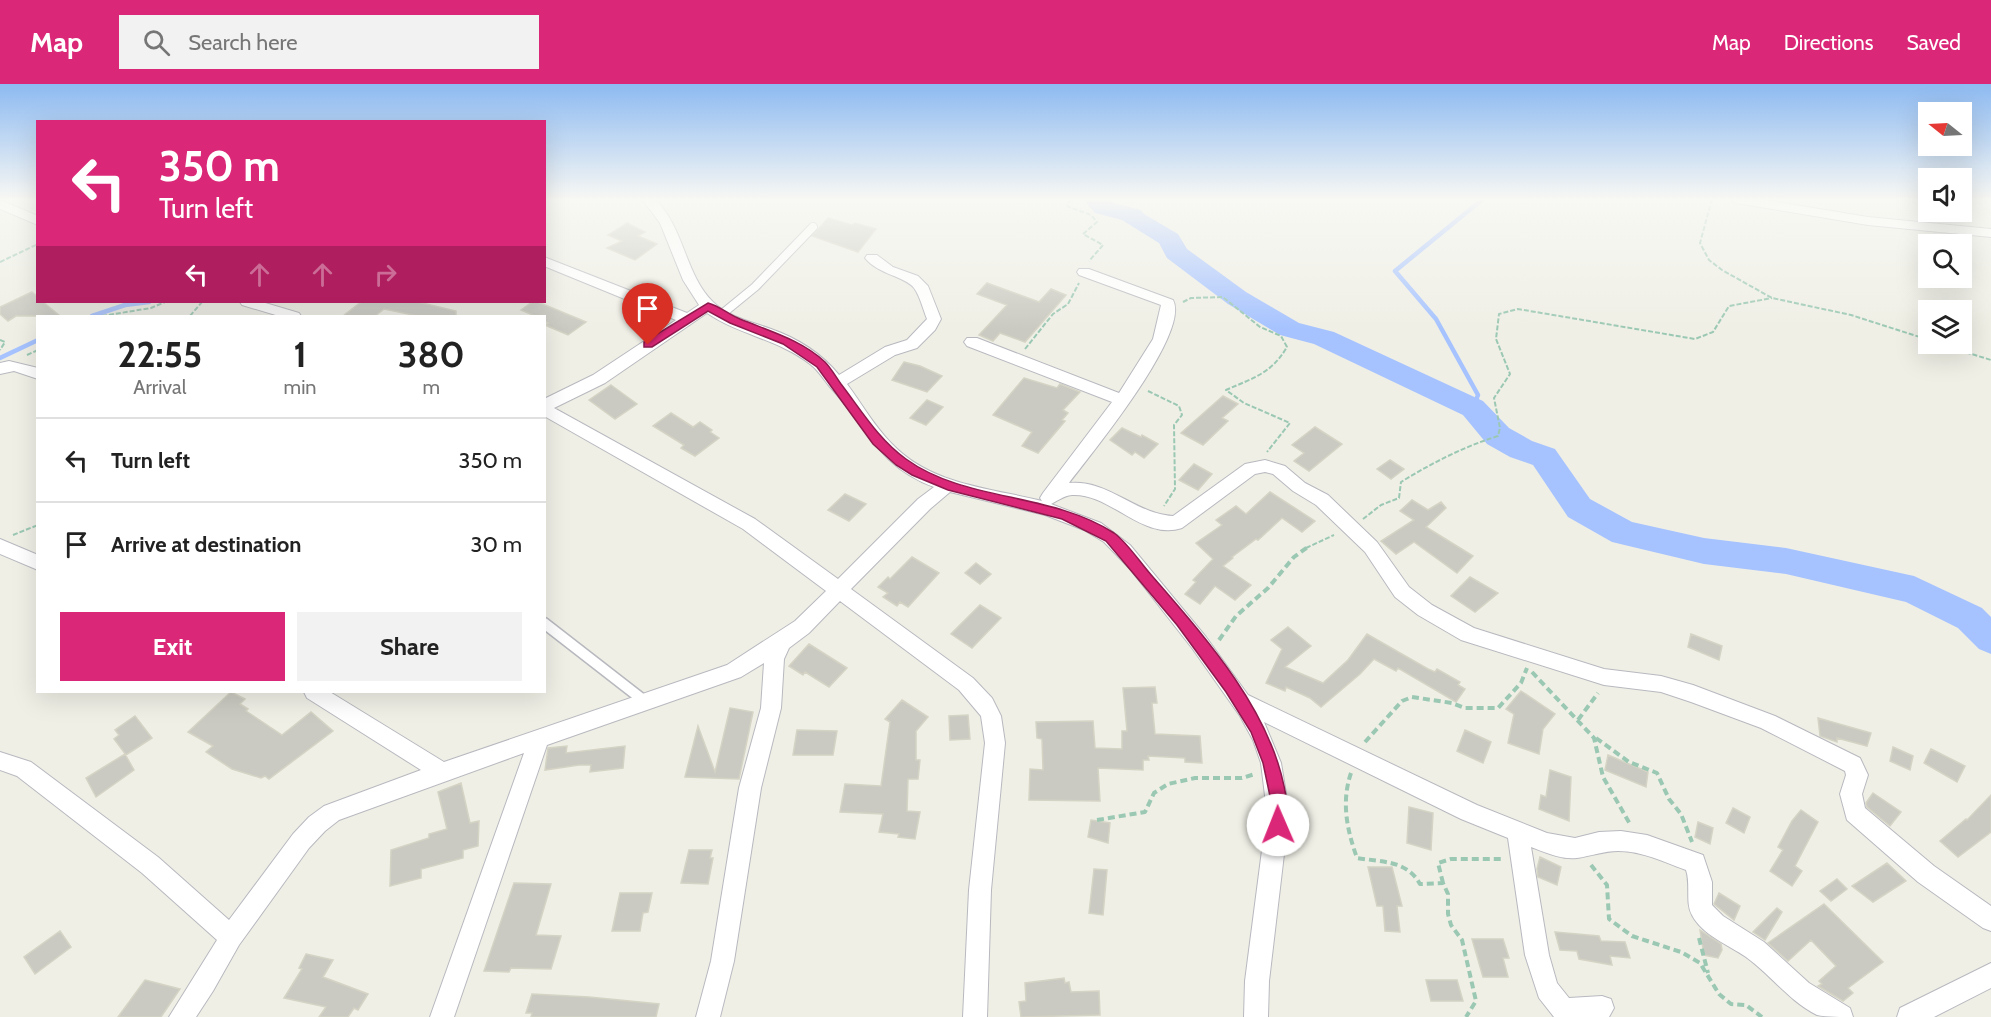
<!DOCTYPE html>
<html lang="en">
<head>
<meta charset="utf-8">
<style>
	:root { --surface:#fff; --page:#f2f2f2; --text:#222; --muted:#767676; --line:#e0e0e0; --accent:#db2777 }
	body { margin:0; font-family:Cabin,sans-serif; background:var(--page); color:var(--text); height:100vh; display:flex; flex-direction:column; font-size:22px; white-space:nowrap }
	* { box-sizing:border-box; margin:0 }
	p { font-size:20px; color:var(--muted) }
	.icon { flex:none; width:33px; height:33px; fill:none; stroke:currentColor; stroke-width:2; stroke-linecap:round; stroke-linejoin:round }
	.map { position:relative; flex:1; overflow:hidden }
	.panel { position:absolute; left:36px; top:231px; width:510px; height:378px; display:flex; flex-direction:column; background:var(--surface); border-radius:0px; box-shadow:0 6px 24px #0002 }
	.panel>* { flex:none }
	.hud { position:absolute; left:36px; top:36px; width:510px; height:183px; border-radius:0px; box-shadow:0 6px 24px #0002; background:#db2777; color:#fff; overflow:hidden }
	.needle { width:39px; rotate:288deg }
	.tools { position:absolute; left:1918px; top:18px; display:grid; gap:12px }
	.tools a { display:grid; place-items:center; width:54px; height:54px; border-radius:0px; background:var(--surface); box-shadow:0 6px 24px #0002; font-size:30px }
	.pin { position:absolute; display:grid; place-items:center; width:51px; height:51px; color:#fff; margin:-62px -26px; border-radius:50% 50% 50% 0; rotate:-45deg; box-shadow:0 0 6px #0007 }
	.pin .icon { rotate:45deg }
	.me { position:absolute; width:66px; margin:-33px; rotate:359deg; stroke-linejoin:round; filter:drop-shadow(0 0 4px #0008) }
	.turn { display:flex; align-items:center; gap:21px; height:126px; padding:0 24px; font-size:27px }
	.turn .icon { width:78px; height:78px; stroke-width:2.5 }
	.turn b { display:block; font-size:42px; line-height:51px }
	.lanes { display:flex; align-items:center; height:57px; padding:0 24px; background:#0003; justify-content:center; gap:30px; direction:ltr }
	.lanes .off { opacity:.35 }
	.eta { display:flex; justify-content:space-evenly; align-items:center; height:102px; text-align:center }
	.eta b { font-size:36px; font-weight:800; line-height:42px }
	.cta { display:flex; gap:12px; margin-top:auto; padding:12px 24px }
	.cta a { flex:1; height:69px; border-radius:0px; background:var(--accent); color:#fff; font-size:24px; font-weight:800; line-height:69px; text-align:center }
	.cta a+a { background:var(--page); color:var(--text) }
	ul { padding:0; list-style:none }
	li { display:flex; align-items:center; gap:18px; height:84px; padding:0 24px; border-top:2px solid var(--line) }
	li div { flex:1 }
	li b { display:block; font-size:22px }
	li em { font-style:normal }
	header { display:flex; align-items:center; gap:36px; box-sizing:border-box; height:84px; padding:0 30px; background:var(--accent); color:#fff }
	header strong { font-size:28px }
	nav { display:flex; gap:33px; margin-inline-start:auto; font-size:21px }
	.search { width:420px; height:54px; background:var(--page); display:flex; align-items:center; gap:15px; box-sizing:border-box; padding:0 21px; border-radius:0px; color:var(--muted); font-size:22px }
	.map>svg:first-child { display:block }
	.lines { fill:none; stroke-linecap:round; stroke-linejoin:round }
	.stream { stroke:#a6c3ff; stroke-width:4.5 }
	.river { fill:#a6c3ff; fill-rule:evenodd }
	.building { fill:#cacac2; stroke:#d4d3c4; stroke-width:1.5 }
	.service-far1-casing { stroke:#b8b9bf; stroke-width:10 }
	.service-casing { stroke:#b8b9bf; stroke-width:13 }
	.minor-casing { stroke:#b8b9bf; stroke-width:2 }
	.path-far1 { stroke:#9bc8b3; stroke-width:2; stroke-dasharray:5 2; stroke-linecap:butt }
	.path { stroke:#9bc8b3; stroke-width:4; stroke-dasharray:7 4; stroke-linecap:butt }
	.service-far1 { stroke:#fff; stroke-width:8 }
	.service { stroke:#fff; stroke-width:10 }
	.minor { fill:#fff; fill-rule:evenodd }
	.route { fill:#db2777; stroke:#8e194d; stroke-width:1.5 }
</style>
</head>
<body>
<header>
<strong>Map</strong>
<div class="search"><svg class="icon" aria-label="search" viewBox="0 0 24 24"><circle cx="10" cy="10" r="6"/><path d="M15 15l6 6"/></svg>Search here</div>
<nav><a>Map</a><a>Directions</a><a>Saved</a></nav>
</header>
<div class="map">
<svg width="1991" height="933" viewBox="0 0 1991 933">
	<rect width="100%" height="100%" fill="#efefe6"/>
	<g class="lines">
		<path class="stream" d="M92,232L125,221L149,218
			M0,274L38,256
			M1473,324L1478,311L1436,235L1395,187L1483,115"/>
		<path class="river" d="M1083,115H1109L1113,119L1141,126L1144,130L1178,150L1187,165L1246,208L1299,239L1334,248L1483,317L1509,344L1532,357L1555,365L1590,415L1632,438L1704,454L1786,464L1914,492L1982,524L1991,533V570L1979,565L1958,544L1906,518L1786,490L1704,480L1612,458L1568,433L1533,381L1510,373L1487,360L1463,331L1314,260L1280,251L1228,220L1167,174L1159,159L1122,136L1095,129Z"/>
	</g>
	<path class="building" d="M828,134L852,141L855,139L876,145L858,168L812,152Z
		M627,139L645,148L638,152L657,160L635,176L607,164L622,157L608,151Z
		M987,199L1039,218L1051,205L1066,211L1025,258L1000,249L993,257L979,251L1007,221L977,210Z
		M32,208L38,213V218H43L60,232H16L8,237L0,230V223Z
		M361,218H418L456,227V232H418L384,225L375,232H343Z
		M532,218H538L586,238L568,251L545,241L548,239L544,237V232H535L521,226Z
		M904,278L920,282L942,292L927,308L892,296Z
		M1024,294L1057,304L1060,300L1080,308L1063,326L1068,329L1062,336L1065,337L1038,369L1022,362L1032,348L993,331Z
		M611,301L637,320L615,335L589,316Z
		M1223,312L1238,320L1222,334L1228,337L1203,361L1181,349Z
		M927,316L943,323L926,341L910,334Z
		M671,329L693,343L700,338L712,346L710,348L719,354L695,372L681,364L684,361L653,342Z
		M1315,343L1342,360L1309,387L1294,377L1304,369L1292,361Z
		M1122,344L1141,353L1142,351L1158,360L1144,374L1135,368L1132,371L1110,356Z
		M1390,376L1404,385L1391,395L1377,385Z
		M1194,380L1212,390L1198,406L1179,396Z
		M1270,408L1315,437L1302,448L1282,434L1258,456L1256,455L1232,473L1233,474L1223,482L1251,501L1235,516L1215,502L1200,520L1185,510L1196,498L1193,496L1213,475L1196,459L1222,441L1216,436L1236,422L1246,430Z
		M845,410L866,420L849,437L828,426Z
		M1412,416L1428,426L1441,418L1446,424L1426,443L1473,472L1457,489L1414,458L1396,470L1381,457L1414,436L1400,427Z
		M912,473L939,489L908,523L900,518L897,522L883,513L888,509L878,503L888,493L890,495Z
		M976,479L991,490L980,500L965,489Z
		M1470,493L1498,509L1475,528L1451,512Z
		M980,521L1001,534L972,564L951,550Z
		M1288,543L1311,562L1285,583L1323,599L1348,576L1367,550L1428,585L1435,588L1437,585L1460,598L1458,601L1465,605L1456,618L1398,584L1396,587L1374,575L1360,590L1321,623L1310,614L1286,603L1285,607L1266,599L1282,565L1271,556Z
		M1691,550L1722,562L1719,576L1688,563Z
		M809,560L847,584L829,603L805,588L803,591L789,582Z
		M1155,603L1157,619H1152L1155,650L1200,652L1202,679L1185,678V674L1148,672L1149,676H1143V686L1098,684L1100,717L1029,716L1030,685L1043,686L1042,655L1037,654L1036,638L1093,637L1095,664L1122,665V647H1127L1123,604Z
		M1521,607L1555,630L1543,645L1539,670L1508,659L1514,630L1506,625Z
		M231,608L245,615L240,620L248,625L246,627L282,651L311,628L333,647L269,695L265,692L261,694L232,685L206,668L213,662L188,648Z
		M902,616L928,633L916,647V676H920L918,695H908L907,727L920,728L915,755L898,753L899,750L879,748L883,730L840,728L845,700L881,702L890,638L885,635Z
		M730,624L753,628L739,695L685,693L698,642L715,688Z
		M968,631L970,655L950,656L949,632Z
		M135,632L152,654L126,671L114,655L119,651L115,646Z
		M1818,634L1871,649L1867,662L1837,654V658L1820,652Z
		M797,646L837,647L833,671H793Z
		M1465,646L1491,658L1483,679L1457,667Z
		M567,662L566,669L625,662L623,684L590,688L591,681H579L545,686L548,664Z
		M1893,663L1913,672L1910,686L1890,677Z
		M1931,665L1965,682L1957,698L1924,679Z
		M125,670L134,686L96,713L86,694Z
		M1608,671L1648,688L1646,703L1605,686Z
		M1550,686L1571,693L1569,737L1539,725L1541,711L1546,713Z
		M461,699L470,739L479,737L478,762L463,766V774L421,785V794L390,802L391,766L429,754V750L447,745L438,708Z
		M1873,709L1901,728L1890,742L1867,723L1866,719Z
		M1991,711V748L1958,773L1940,757L1966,735L1967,736Z
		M1409,723L1433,729L1431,766L1407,759Z
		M1733,724L1750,733L1744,749L1726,739Z
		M1801,726L1818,738L1795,782L1802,787L1792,802L1770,787L1783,766L1778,763L1792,737Z
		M1091,736L1110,739L1108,759L1088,753Z
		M1698,738L1713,744L1710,760L1695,753Z
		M689,766H712L710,774H713L708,800L681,799Z
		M1540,773L1561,783L1557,801L1538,793L1537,785Z
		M1887,779L1906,797L1873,818L1852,802Z
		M1368,783H1392L1402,822H1397L1400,848L1385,847L1383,822H1377Z
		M1094,785L1107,786L1103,831L1089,829Z
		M1837,795L1847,805L1831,817L1820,807Z
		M514,799L551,800L536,851L561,852L551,885L511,884L509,888L484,887Z
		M620,809H652L648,828L643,829L640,847H612Z
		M1719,809L1740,822L1734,836L1714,820Z
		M1824,820L1883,878L1848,904L1853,909L1843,917L1818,902L1822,900L1819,897L1836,882L1811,856L1788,877L1768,859Z
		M1777,824L1782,828L1765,856L1753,848Z
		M1700,846L1721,860L1722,866L1718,874L1704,871Z
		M60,847L71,863L35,890L24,873Z
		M1555,848L1599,852L1601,857L1625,858L1630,874L1610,872L1612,881L1579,875L1577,867L1560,866Z
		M1472,855H1503L1509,874H1503L1508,893H1483Z
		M306,870L333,876L323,893L368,910L358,926L354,924L348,933H319L326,923L284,914L302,885L299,884Z
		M1064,894L1065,899L1069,898L1071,908L1099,907L1100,931L1021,933L1019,918L1026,917L1025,899Z
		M145,896L180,905L161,933H118Z
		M1426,896H1457L1463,917H1431Z
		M532,910L589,913L659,920L656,933H531L532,929H526Z"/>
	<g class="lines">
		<g class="service-far1-casing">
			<path id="service-far1" d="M722,230L755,203L813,143"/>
		</g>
		<g class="service-casing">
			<path id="service" d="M544,539L647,619"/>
		</g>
		<g class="minor-casing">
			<path id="minor" d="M642,115H655C685,145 685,191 713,218C728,233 752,238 771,245C797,254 822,270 839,291L885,263L907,256L927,235C923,225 920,212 914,204C905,192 879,191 865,174L867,171H877L893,183L918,192L928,202L941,235L935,246L917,264L895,271L847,300C862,320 874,342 892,360C931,401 990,404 1042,417L1040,414L1043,409L1112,318L967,262L964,258L967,254H977L1119,309L1153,255L1161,221L1079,191L1077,188L1079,185H1089L1173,216C1191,249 1091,370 1069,399C1108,395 1135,430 1173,432L1245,380L1265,376L1285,382L1305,399L1328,411L1377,458L1409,503L1432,521L1474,544L1604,585L1661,592L1693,601L1775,632L1860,674L1868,691L1862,710L1865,724L1934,782L1991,822V847L1983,844L1918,798L1847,736L1840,710L1846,691L1845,687L1761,644L1691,618L1661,608L1604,601L1461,556L1418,531L1395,513L1365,468L1316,421L1293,407L1273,390L1265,388L1255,390L1182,444C1142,457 1111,409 1072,411C1063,412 1059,416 1051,420L1101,439L1130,461L1206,553L1248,611L1477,721L1547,749L1575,754L1599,748L1621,747L1647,751L1703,771L1712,798V821L1723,832L1764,858L1809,899L1850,924L1853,933C1843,933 1826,933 1817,931C1789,917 1771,891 1746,873C1729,861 1702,851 1692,831C1685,819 1691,800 1686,786C1664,778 1642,767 1618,767C1604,767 1591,772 1577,774C1562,776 1544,768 1531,763L1549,871L1557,899L1569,914L1602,912L1611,915L1614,924L1609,933H1554L1539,914L1525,871L1508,754L1461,735L1264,638L1281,679L1289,728L1269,897L1268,933H1244L1245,897L1267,728L1261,679L1253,656L1240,632L1192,564L1130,485L1104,458L1084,446L1045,431L950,408L930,425L851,505L973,594L992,614L1001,632L1005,659L991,806L987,933H963L969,806L985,659L981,632L959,606L840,517L809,549L789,564L784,575L781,624L761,704L734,877L720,933H696L711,877L739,704L761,624L764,579L741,593L547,661L454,933H430L524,669L339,736L325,747L309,764L239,861L213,907L196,933H169L217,856L142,789L17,692L0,686V668L31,678L158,773L229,836L293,750L309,733L324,722L421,686L307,614L304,608H330L444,678L727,581L795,537L826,507L743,445L544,332V315L593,291L676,236L544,182V173L687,229L699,221L683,196L660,139ZM707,229C739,251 778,255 810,280C819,287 824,296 830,303C868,343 876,381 934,403L918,415L838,495L755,435L554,324L605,299Z
				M1729,115H1759L1868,133L1991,145V153L1868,141L1736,119Z
				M0,116L38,132V141L0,125Z
				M240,218H262L299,229L301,232H279L242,221Z
				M9,277L38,284V295L14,287L0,290V279Z
				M0,455L38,471V486L0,470Z
				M1991,879V904L1934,933H1897L1900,924Z"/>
		</g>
		<path class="path-far1" d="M1071,115L1067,121L1069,123L1091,131L1097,138L1083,150L1103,161L1089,177
			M1712,115L1700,159L1709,176L1722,186L1772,214L1851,231L1929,256
			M0,178L38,160
			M1183,218L1191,214L1223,213L1260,243L1281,252L1287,263C1271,290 1253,294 1226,306L1244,319L1290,339L1267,368
			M102,232L151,224L165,218
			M190,232L202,218
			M0,256L5,258L0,266
			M1939,260L1991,276
			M1025,265L1053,230L1068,220L1079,199
			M27,271L38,266
			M1148,307L1179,322L1182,331L1174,341L1175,405L1164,422
			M1363,435L1381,421L1399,414L1401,398C1432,379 1463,363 1498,352L1500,344L1494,314L1510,290L1496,255L1499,230L1518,225L1695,255L1713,248L1729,222L1772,214
			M13,451L38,441
			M1306,464L1334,451"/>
		<path class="path" d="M1219,556L1236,532L1268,504L1294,473L1309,462
			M1532,588L1594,654L1603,693L1630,740
			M1578,636L1598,609
			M1596,654L1629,678L1657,689L1669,715L1681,730L1692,758
			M1365,658L1402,617L1412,613L1452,619L1465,624H1498L1521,599L1527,584
			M1351,689C1341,718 1347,746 1357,774C1381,778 1407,776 1420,800L1443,799L1448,810V830L1451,841L1462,856L1476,917L1466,933
			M1097,736L1145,728L1154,709L1168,700L1195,694H1242L1255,690
			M1591,781L1607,801L1609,835L1632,852L1681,868L1700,879L1719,910L1731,920L1746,921L1762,933
			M1443,799L1438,779L1451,775H1502
			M1699,854L1708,889"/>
		<use href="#service-far1" class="service-far1"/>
		<use href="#service" class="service"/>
		<use href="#minor" class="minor"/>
	</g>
	<linearGradient id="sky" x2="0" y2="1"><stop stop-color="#8dbaf1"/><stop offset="0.47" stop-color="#f8f8f4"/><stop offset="1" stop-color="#f8f8f4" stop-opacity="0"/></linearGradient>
	<rect width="1991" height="245" fill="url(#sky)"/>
	<path class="route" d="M708,219C720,222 729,231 740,235C769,247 802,256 825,278C831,284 836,293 841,300C861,326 879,356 906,375C965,418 1051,408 1114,449C1128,459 1141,480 1153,493C1204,552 1268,623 1284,702C1287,716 1290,733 1284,746L1278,748L1272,746L1270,741L1271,717L1263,679L1251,648L1226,608L1177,541L1106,457L1062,435L948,406L912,391L896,381L873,360L817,283L783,260L730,239L708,227L652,263H644V258Z"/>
</svg>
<div class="tools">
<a><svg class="needle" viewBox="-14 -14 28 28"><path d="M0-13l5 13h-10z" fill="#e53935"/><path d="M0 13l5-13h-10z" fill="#767676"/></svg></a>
<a><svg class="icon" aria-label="sound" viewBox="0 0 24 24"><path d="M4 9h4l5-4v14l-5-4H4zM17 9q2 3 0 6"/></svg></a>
<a><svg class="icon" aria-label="search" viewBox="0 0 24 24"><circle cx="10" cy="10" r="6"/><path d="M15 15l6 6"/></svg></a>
<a><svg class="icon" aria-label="layers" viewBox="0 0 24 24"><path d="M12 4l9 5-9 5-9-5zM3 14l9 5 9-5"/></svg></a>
</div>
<div class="pin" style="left:648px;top:261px;background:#d93025"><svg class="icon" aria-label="arrive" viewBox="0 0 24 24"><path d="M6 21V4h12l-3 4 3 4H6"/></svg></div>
<svg class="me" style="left:1278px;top:741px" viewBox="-20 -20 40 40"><circle r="19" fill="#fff"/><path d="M0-13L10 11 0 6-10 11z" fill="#db2777"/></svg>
<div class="hud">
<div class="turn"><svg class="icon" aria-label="left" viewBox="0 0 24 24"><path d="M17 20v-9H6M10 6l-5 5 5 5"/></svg><div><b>350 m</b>Turn left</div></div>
<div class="lanes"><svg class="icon" aria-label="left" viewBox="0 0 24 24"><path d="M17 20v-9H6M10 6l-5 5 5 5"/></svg><svg class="icon off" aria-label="ahead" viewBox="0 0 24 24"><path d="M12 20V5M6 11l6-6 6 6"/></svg><svg class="icon off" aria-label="ahead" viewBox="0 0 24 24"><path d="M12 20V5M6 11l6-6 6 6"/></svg><svg class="icon off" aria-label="right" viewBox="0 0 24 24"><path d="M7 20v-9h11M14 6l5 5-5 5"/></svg></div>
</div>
<section class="panel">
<div class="eta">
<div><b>22:55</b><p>Arrival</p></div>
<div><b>1</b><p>min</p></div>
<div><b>380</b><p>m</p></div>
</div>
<ul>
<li><svg class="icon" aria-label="left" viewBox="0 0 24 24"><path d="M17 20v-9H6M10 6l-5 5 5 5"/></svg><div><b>Turn left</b></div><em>350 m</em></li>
<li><svg class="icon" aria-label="arrive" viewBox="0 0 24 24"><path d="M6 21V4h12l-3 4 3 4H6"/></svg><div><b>Arrive at destination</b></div><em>30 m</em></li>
</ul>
<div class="cta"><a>Exit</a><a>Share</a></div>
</section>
</div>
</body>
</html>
